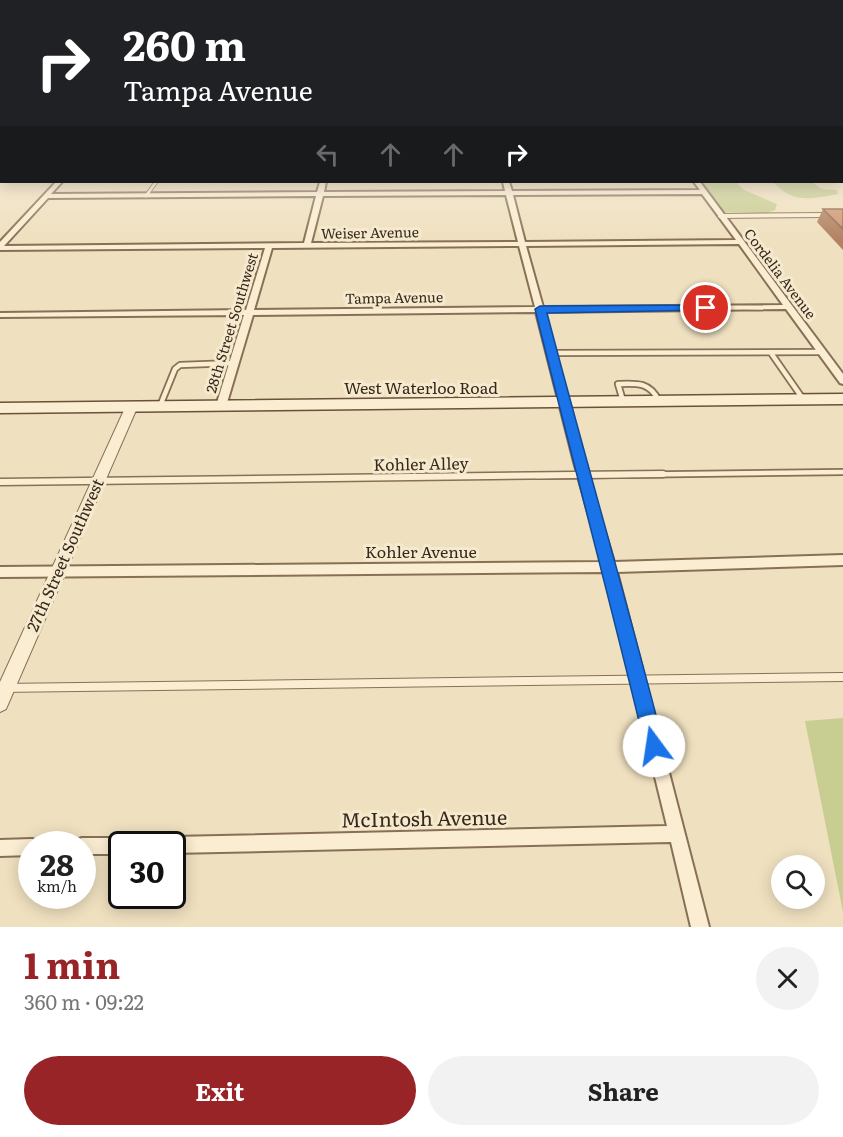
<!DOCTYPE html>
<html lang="en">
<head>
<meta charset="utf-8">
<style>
	:root { --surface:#fff; --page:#f2f2f2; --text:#222; --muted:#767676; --accent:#992428 }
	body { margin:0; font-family:Literata,serif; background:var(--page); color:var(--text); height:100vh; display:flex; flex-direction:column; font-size:22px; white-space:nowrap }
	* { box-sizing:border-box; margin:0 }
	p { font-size:20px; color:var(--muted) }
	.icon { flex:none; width:33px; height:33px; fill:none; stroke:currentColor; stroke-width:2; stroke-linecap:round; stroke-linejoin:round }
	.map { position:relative; height:927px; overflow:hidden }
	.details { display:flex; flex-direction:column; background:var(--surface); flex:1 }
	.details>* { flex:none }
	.banner { position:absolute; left:0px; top:0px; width:843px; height:183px; box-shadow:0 3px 15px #0003; background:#202124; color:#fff; overflow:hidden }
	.controls { position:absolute; left:771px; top:855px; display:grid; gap:12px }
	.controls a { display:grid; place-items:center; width:54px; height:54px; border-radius:50%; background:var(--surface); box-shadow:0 3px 15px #0003; font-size:30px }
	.speed { position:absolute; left:18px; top:831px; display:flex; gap:12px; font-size:30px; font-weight:700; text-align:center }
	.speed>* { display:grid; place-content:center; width:78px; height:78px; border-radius:50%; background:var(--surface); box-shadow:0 3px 15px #0003; line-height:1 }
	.speed small { font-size:15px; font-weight:400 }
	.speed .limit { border:3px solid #111; border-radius:9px; background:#fff; color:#111 }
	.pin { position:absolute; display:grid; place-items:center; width:51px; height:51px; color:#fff; margin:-26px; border:3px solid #fff; border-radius:50%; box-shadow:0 2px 6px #0007 }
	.me { position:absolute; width:66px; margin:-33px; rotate:346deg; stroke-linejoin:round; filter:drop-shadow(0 0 4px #0008) }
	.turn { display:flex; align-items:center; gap:21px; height:126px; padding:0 24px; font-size:27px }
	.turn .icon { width:78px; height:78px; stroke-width:2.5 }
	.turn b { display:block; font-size:42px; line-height:51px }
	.lanes { display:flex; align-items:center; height:57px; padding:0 24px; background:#0003; justify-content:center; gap:30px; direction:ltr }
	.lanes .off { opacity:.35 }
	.round { display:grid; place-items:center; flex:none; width:63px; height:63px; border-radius:32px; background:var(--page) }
	.headline { display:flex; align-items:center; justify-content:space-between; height:102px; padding:0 24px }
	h1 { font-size:36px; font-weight:700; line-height:45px; color:var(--accent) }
	.cta { display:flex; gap:12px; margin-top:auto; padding:12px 24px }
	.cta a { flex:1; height:69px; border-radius:36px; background:var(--accent); color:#fff; font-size:24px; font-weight:700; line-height:69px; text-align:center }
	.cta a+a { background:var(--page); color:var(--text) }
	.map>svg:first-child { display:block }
	.green { fill:#c8cd92 }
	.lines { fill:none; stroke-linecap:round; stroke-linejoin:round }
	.canal { fill:#a2c1b7; fill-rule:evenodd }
	.service-far4-casing { stroke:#887056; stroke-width:4.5 }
	.service-far3-casing { stroke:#887056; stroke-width:6 }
	.service-far2-casing { stroke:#887056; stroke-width:8 }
	.service-far1-casing { stroke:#887056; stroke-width:9 }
	.service-casing { stroke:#887056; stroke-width:10 }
	.minor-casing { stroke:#887056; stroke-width:4 }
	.tertiary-casing { stroke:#887056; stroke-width:2 }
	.secondary-casing { stroke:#6a513a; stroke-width:3 }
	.service-far4 { stroke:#faedd2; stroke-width:3 }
	.service-far3 { stroke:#faedd2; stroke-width:4 }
	.service-far2 { stroke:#faedd2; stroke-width:4.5 }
	.service-far1 { stroke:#faedd2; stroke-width:6 }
	.service { stroke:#faedd2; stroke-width:8 }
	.minor { fill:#faedd2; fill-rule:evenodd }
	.tertiary { fill:#faedd2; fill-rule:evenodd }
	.secondary { fill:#faedd2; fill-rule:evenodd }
	.wall { fill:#b28263 }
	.building { fill:#cf9773; stroke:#916a50; stroke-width:1.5 }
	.route { fill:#1a73e8; stroke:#114b97; stroke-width:1.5 }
	.labels { text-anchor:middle; stroke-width:6; stroke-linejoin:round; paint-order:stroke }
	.far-street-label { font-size:14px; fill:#37281c; stroke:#f6eace }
	.street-label { font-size:16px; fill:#37281c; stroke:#f6eace }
	.near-street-label { font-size:20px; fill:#37281c; stroke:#f6eace }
</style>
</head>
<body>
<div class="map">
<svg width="843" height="927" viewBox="0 0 843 927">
	<rect width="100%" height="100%" fill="#efe0bf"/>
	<path class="green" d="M700,182H736L744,190L777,204L775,210L767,213L725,212Z
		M773,182H812L822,189L837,190L838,194C809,199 794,204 773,182Z
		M843,718V912L805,721Z"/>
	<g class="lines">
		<path class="canal" d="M842,110H843V114H842Z"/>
		<g class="service-far4-casing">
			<path id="service-far4" d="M146,196L156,182"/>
		</g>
		<g class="service-far3-casing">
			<path id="service-far3" d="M720,216L826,215"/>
		</g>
		<g class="service-far2-casing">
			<path id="service-far2" d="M552,353L822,352
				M771,353L803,399
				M623,401L618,384C637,383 650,382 659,401
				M160,406L175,369L180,365L234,363
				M537,476L843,472"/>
		</g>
		<g class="service-far1-casing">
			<path id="service-far1" d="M0,482L663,474"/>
		</g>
		<g class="service-casing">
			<path id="service" d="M0,688L843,677"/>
		</g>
		<g class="minor-casing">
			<path id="minor" d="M56,182H62L51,194L317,192L320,182H326L324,192L505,191L503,182H509L512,191L700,190L694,182H700L843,374V384L840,383L786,309L544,312L584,462L614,562L843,555V565L617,572L709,927H691L671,842L172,853V844H164L166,839L172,837L667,826L605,572L0,577V567L602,562L574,462L536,312L253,315L226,406L221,409L216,406L244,315L0,317V313L246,310L265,248L0,250V242ZM702,194L736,240L525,242L513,195ZM506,195L518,242L311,243L323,196ZM316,196L304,243L4,246L48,198ZM739,244L783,305L543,307L526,246ZM519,246L535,307L254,310L272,248Z
				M82,838H122L128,840L130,844H122V854H82V844H74L76,840Z
				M32,839L38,841L39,844H32V855L0,856V840Z"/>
		</g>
		<g class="tertiary-casing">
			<path id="tertiary" d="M131,404L137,408L6,709L0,712V682L125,408Z"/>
		</g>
		<g class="secondary-casing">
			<path id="secondary" d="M843,394V404L0,413V403Z"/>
		</g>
		<use href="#service-far4" class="service-far4"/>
		<use href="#service-far3" class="service-far3"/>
		<use href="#service-far2" class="service-far2"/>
		<use href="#service-far1" class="service-far1"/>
		<use href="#service" class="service"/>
		<use href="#minor" class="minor"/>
		<use href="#tertiary" class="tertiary"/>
		<use href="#secondary" class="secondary"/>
	</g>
	<path class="wall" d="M823,209H843V250L817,222Z"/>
	<path class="building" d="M823,209H843V229Z"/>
	<linearGradient id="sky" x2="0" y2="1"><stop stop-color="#8cb9d4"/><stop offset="0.46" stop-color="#f8f1e2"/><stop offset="1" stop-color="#f8f1e2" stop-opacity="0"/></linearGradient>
	<rect width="843" height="240" fill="url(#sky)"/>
	<path class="route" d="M706,305L711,308L710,310L547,313C585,458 627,601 664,746L661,753L654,756L647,753L645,746C610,600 571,455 535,309L540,306Z"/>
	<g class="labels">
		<g class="far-street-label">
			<text transform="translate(370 233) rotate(-1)" y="5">Weiser Avenue</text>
			<text transform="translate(780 274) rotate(53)" y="5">Cordelia Avenue</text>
			<text transform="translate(394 298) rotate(-1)" y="5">Tampa Avenue</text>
			<text transform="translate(232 323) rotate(-73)" y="5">28th Street Southwest</text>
		</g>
		<g class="street-label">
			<text x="421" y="394">West Waterloo Road</text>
			<text transform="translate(421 464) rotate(-1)" y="6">Kohler Alley</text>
			<text x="421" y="558">Kohler Avenue</text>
			<text transform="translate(65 555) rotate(-66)" y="6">27th Street Southwest</text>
		</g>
		<g class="near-street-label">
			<text transform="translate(424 819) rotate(-1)" y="7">McIntosh Avenue</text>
		</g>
	</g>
</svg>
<div class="controls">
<a><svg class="icon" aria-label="search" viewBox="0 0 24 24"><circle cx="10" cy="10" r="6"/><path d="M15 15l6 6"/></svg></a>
</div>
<div class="speed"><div>28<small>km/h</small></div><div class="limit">30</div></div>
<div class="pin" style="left:706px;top:308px;background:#d93025"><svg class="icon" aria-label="arrive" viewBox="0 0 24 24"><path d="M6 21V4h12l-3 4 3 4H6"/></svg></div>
<svg class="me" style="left:654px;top:746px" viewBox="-20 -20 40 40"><circle r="19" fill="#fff"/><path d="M0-13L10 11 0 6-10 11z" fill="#1a73e8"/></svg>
<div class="banner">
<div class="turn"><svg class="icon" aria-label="right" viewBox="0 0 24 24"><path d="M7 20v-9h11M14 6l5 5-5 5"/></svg><div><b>260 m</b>Tampa Avenue</div></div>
<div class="lanes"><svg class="icon off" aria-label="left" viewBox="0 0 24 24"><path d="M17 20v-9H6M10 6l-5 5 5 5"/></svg><svg class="icon off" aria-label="ahead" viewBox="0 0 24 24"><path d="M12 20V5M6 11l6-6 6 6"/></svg><svg class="icon off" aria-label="ahead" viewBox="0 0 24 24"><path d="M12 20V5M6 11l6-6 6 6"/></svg><svg class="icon" aria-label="right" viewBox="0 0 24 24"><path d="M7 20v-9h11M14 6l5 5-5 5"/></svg></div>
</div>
</div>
<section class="details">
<div class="headline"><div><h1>1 min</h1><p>360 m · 09:22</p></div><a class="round"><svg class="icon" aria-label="close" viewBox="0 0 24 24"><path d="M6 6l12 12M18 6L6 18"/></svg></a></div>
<div class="cta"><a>Exit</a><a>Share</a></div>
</section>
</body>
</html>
